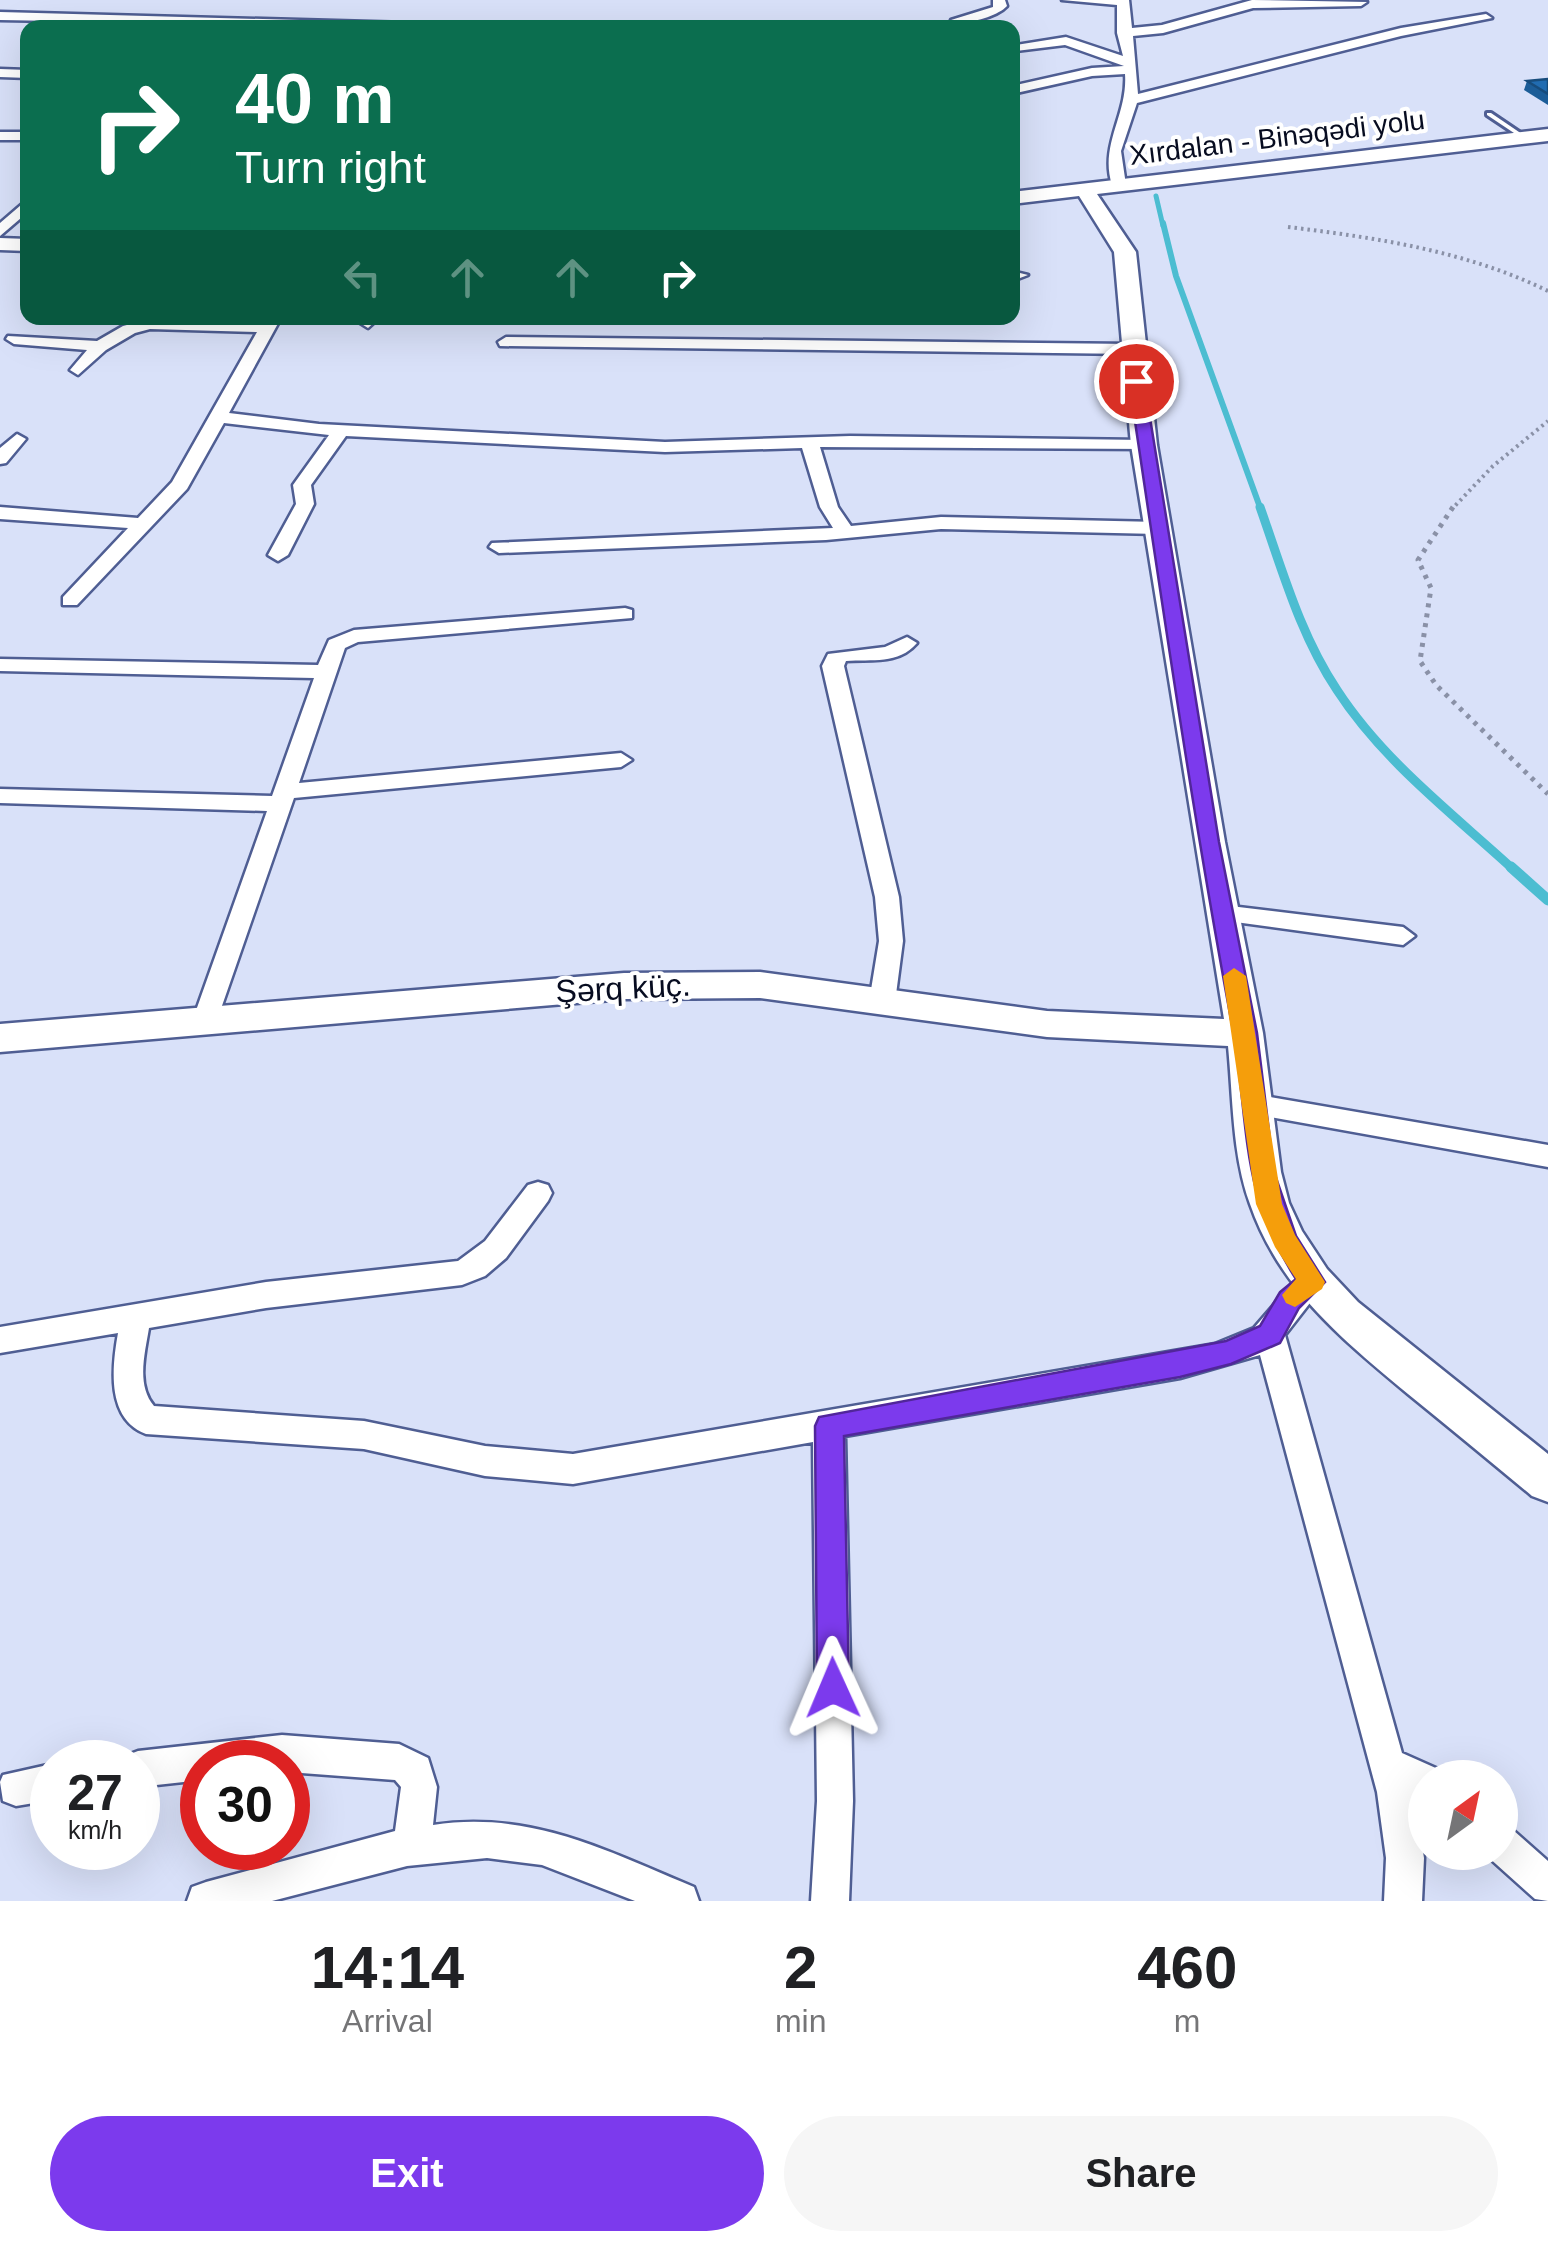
<!DOCTYPE html>
<html lang="en">
<head>
<meta charset="utf-8">
<style>
	:root { --surface:#fff; --page:#f6f6f6; --text:#202124; --muted:#757577; --accent:#7c3aed }
	body { margin:0; font-family:Arial,sans-serif; background:var(--page); color:var(--text); height:100vh; display:flex; flex-direction:column; font-size:38px; white-space:nowrap }
	* { box-sizing:border-box; margin:0 }
	p { font-size:32px; color:var(--muted) }
	.icon { flex:none; width:55px; height:55px; fill:none; stroke:currentColor; stroke-width:2; stroke-linecap:round; stroke-linejoin:round }
	.map { position:relative; height:1901px; overflow:hidden }
	.side { display:flex; flex-direction:column; background:var(--surface); flex:1 }
	.side>* { flex:none }
	.banner { position:absolute; left:20px; top:20px; width:1000px; height:305px; border-radius:20px; box-shadow:0 10px 40px #0002; background:#0b6e4f; color:#fff; overflow:hidden }
	.needle { width:65px; rotate:33deg }
	.fabs { position:absolute; left:1408px; top:1760px; display:grid; gap:20px }
	.fabs a { display:grid; place-items:center; width:110px; height:110px; border-radius:50%; background:var(--surface); box-shadow:0 10px 40px #0002; font-size:50px }
	.speed { position:absolute; left:30px; top:1740px; display:flex; gap:20px; font-size:50px; font-weight:700; text-align:center }
	.speed>* { display:grid; place-content:center; width:130px; height:130px; border-radius:50%; background:var(--surface); box-shadow:0 10px 40px #0002; line-height:1 }
	.speed small { font-size:25px; font-weight:400 }
	.speed .limit { border:15px solid #d22; background:#fff; color:#111 }
	.pin { position:absolute; display:grid; place-items:center; width:85px; height:85px; color:#fff; margin:-42px; border:5px solid #fff; border-radius:50%; box-shadow:0 2px 10px #0007 }
	.me { position:absolute; width:110px; margin:-55px; rotate:359deg; stroke-linejoin:round; filter:drop-shadow(0 0 8px #0008) }
	.turn { display:flex; align-items:center; gap:35px; height:210px; padding:0 50px; font-size:45px }
	.turn .icon { width:130px; height:130px; stroke-width:2.5 }
	.turn b { display:block; font-size:70px; line-height:85px }
	.lanes { display:flex; align-items:center; height:95px; padding:0 50px; background:#0003; justify-content:center; gap:50px; direction:ltr }
	.lanes .off { opacity:.35 }
	.eta { display:flex; justify-content:space-evenly; align-items:center; height:170px; text-align:center }
	.eta b { font-size:60px; font-weight:700; line-height:70px }
	.primary-button { display:flex; gap:20px; margin-top:auto; padding:20px 50px }
	.primary-button a { flex:1; height:115px; border-radius:60px; background:var(--accent); color:#fff; font-size:40px; font-weight:700; line-height:115px; text-align:center }
	.primary-button a+a { background:var(--page); color:var(--text) }
	.map>svg:first-child { display:block }
	.lines { fill:none; stroke-linecap:round; stroke-linejoin:round }
	.stream-far3 { stroke:#4cbdd1; stroke-width:5 }
	.stream-far2 { stroke:#4cbdd1; stroke-width:6 }
	.stream-far1 { stroke:#4cbdd1; stroke-width:9 }
	.stream { stroke:#4cbdd1; stroke-width:11 }
	.lane-casing { stroke:#4f5e93; stroke-width:6 }
	.street-casing { stroke:#4f5e93; stroke-width:5 }
	.secondary-casing { stroke:#4f5e93; stroke-width:5 }
	.path-far1 { stroke:#8a91a7; stroke-width:4; stroke-dasharray:2.5 4; stroke-linecap:butt }
	.path { stroke:#8a91a7; stroke-width:5; stroke-dasharray:4 6; stroke-linecap:butt }
	.lane { fill:#fff; fill-rule:evenodd }
	.street { fill:#fff; fill-rule:evenodd }
	.secondary { fill:#fff; fill-rule:evenodd }
	.wall { fill:#1c5d98 }
	.building { fill:#216cb1; stroke:#174c7c; stroke-width:2.5 }
	.route { fill:#7c3aed; stroke:#51269a; stroke-width:2.5 }
	.slow { fill:#f59e0b }
	.labels { text-anchor:middle; stroke-width:8; stroke-linejoin:round; paint-order:stroke }
	.far-street-label { font-size:28px; fill:#070c20; stroke:#fff }
	.street-label { font-size:32px; fill:#070c20; stroke:#fff }
</style>
</head>
<body>
<div class="map">
<svg width="1548" height="1901" viewBox="0 0 1548 1901">
	<rect width="100%" height="100%" fill="#d9e1f9"/>
	<g class="lines">
		<path class="stream-far3" d="M1156,196L1163,226"/>
		<path class="stream-far2" d="M1163,223L1176,276L1261,510"/>
		<path class="stream-far1" d="M1260,507C1282,569 1300,635 1337,690C1383,761 1453,814 1514,870"/>
		<path class="stream" d="M1511,867L1548,900"/>
		<g class="lane-casing">
			<path id="lane" d="M1487,113H1491L1528,138L1523,139L1487,115Z"/>
		</g>
		<g class="street-casing">
			<path id="street" d="M993,0H1005L1007,6C997,17 964,26 951,20L993,7Z
				M1062,0H1129L1132,28L1162,25L1252,0L1367,2L1361,6L1253,8L1163,33L1133,36L1138,94L1401,28L1486,14L1492,18L1401,36L1137,103L1121,151L1126,185L1119,189L1112,185C1099,145 1128,114 1125,74L1092,76L1012,94V86L1092,68L1124,66L1065,45L1016,51V45L1066,37L1123,56L1117,33V5Z
				M0,12L446,24L452,28L0,20Z
				M0,69L28,70V78L0,77Z
				M0,132H28V140H0Z
				M28,199V212L0,236V223Z
				M1012,271L1028,275L1012,281Z
				M265,318H281L229,413L319,424L665,442L850,436L1144,440L1153,445L1150,449L820,447L838,507L851,526L941,517L1158,522L1168,528L1158,534L941,529L826,540L499,553L489,547L492,543L833,528L820,507L802,448L665,452L346,436L311,485L314,504L288,555L278,561L268,555L296,504L293,485L329,435L224,423L187,489L77,605H63V597L128,528L0,519V507L138,518L172,482L257,332L150,329L135,333L106,350L78,375L70,370L87,350L14,344L6,339L8,336L97,341L123,326L150,319L263,322Z
				M363,318H379L368,328L360,323Z
				M506,337L1133,344L1141,349L1133,354L500,346L498,342Z
				M17,434L26,439L6,463L0,464V448Z
				M625,608L632,610V618L358,642L345,648L299,783L621,753L632,760L621,767L294,798L215,1026H197L193,1019L267,811L0,803V789L272,796L314,678L0,671V659L318,665L329,640L354,630Z
				M907,637L917,643C898,665 872,659 846,661L844,666L899,897L903,941L895,1002L891,1009H873L869,1002L879,941L875,897L822,666L828,654L885,647Z
				M1222,905L1403,927L1415,936L1403,945L1213,919L1210,913L1213,907Z
				M1253,1094L1548,1145V1167L1253,1114L1243,1111L1239,1104L1243,1097Z
				M538,1182L548,1185L552,1193L548,1201L506,1258L485,1276L462,1285L266,1308L149,1328C145,1353 136,1385 154,1406L364,1421L485,1446L573,1454L1215,1344L1254,1328L1302,1272L1312,1269L1322,1272L1327,1281L1285,1335L1402,1753L1438,1769L1441,1778H1425V1800L1414,1796L1424,1858L1422,1901H1384L1386,1858L1377,1792L1260,1355L1180,1378L845,1436L853,1801L849,1901H811L817,1801L813,1442L573,1484L485,1476L364,1449L146,1434C106,1419 112,1367 118,1333L0,1353V1327L266,1282L458,1261L485,1241L528,1185Z
				M282,1735L399,1744L428,1758L437,1787L433,1825C529,1810 608,1851 694,1887L699,1901H635L542,1865L487,1858L407,1866L272,1901H187L192,1887L206,1882L395,1831L401,1787L395,1780L288,1772V1762H202V1780L138,1787V1762H122L125,1756L138,1751Z
				M52,1764V1800L16,1806L3,1801L0,1782L3,1775Z
				M1500,1824L1513,1830L1548,1861V1901L1535,1899L1487,1856L1485,1852H1500Z"/>
		</g>
		<g class="secondary-casing">
			<path id="secondary" d="M1548,129V141L1097,194L1136,252L1157,445L1225,842L1263,1033L1281,1172L1289,1203L1302,1231L1327,1269L1358,1302L1548,1454V1502L1532,1496C1491,1462 1450,1428 1408,1394C1342,1339 1279,1288 1250,1204C1232,1155 1233,1097 1228,1046L1047,1037L760,998L624,999L0,1052V1024L624,973L760,972L1047,1011L1224,1019L1131,445L1114,252L1079,196L1012,204V192Z
				M0,238L28,239V251L0,250Z"/>
		</g>
		<path class="path-far1" d="M1288,227C1378,238 1466,251 1548,291
			M1451,510L1493,466L1548,421"/>
		<path class="path" d="M1453,507L1418,560L1431,588L1420,661L1436,685L1548,794"/>
		<use href="#lane" class="lane"/>
		<use href="#street" class="street"/>
		<use href="#secondary" class="secondary"/>
	</g>
	<path class="wall" d="M1548,79V105L1524,90L1527,81Z"/>
	<path class="building" d="M1548,79V94L1527,81Z"/>
	<path class="route" d="M1136,376L1144,381L1219,842L1257,1033L1274,1172L1296,1236L1325,1282L1299,1308L1280,1343L1231,1364L1180,1377L844,1436L849,1688L844,1700L833,1705L821,1700L817,1688L815,1426L819,1417L1226,1341L1260,1326L1280,1292L1296,1279C1238,1190 1250,1123 1232,1025C1192,811 1161,596 1129,381Z"/>
	<path class="slow" d="M1234,968L1246,976L1282,1204L1295,1235L1325,1282L1322,1289L1295,1307L1286,1303L1282,1295L1296,1279L1275,1247L1256,1204L1223,976Z"/>
	<g class="labels">
		<g class="far-street-label">
			<text transform="translate(1277 137) rotate(-7)" y="10">Xırdalan - Binəqədi yolu</text>
		</g>
		<g class="street-label">
			<text transform="translate(623 988) rotate(-3)" y="11">Şərq küç.</text>
		</g>
	</g>
</svg>
<div class="fabs">
<a><svg class="needle" viewBox="-14 -14 28 28"><path d="M0-13l5 13h-10z" fill="#e53935"/><path d="M0 13l5-13h-10z" fill="#757577"/></svg></a>
</div>
<div class="speed"><div>27<small>km/h</small></div><div class="limit">30</div></div>
<div class="pin" style="left:1136px;top:381px;background:#d93025"><svg class="icon" aria-label="arrive" viewBox="0 0 24 24"><path d="M6 21V4h12l-3 4 3 4H6"/></svg></div>
<svg class="me" style="left:833px;top:1688px" viewBox="-20 -20 40 40"><path d="M0-17L14 15 0 8-14 15z" fill="#7c3aed" stroke="#fff" stroke-width="4"/></svg>
<div class="banner">
<div class="turn"><svg class="icon" aria-label="right" viewBox="0 0 24 24"><path d="M7 20v-9h11M14 6l5 5-5 5"/></svg><div><b>40 m</b>Turn right</div></div>
<div class="lanes"><svg class="icon off" aria-label="left" viewBox="0 0 24 24"><path d="M17 20v-9H6M10 6l-5 5 5 5"/></svg><svg class="icon off" aria-label="ahead" viewBox="0 0 24 24"><path d="M12 20V5M6 11l6-6 6 6"/></svg><svg class="icon off" aria-label="ahead" viewBox="0 0 24 24"><path d="M12 20V5M6 11l6-6 6 6"/></svg><svg class="icon" aria-label="right" viewBox="0 0 24 24"><path d="M7 20v-9h11M14 6l5 5-5 5"/></svg></div>
</div>
</div>
<section class="side">
<div class="eta">
<div><b>14:14</b><p>Arrival</p></div>
<div><b>2</b><p>min</p></div>
<div><b>460</b><p>m</p></div>
</div>
<div class="primary-button"><a>Exit</a><a>Share</a></div>
</section>
</body>
</html>
